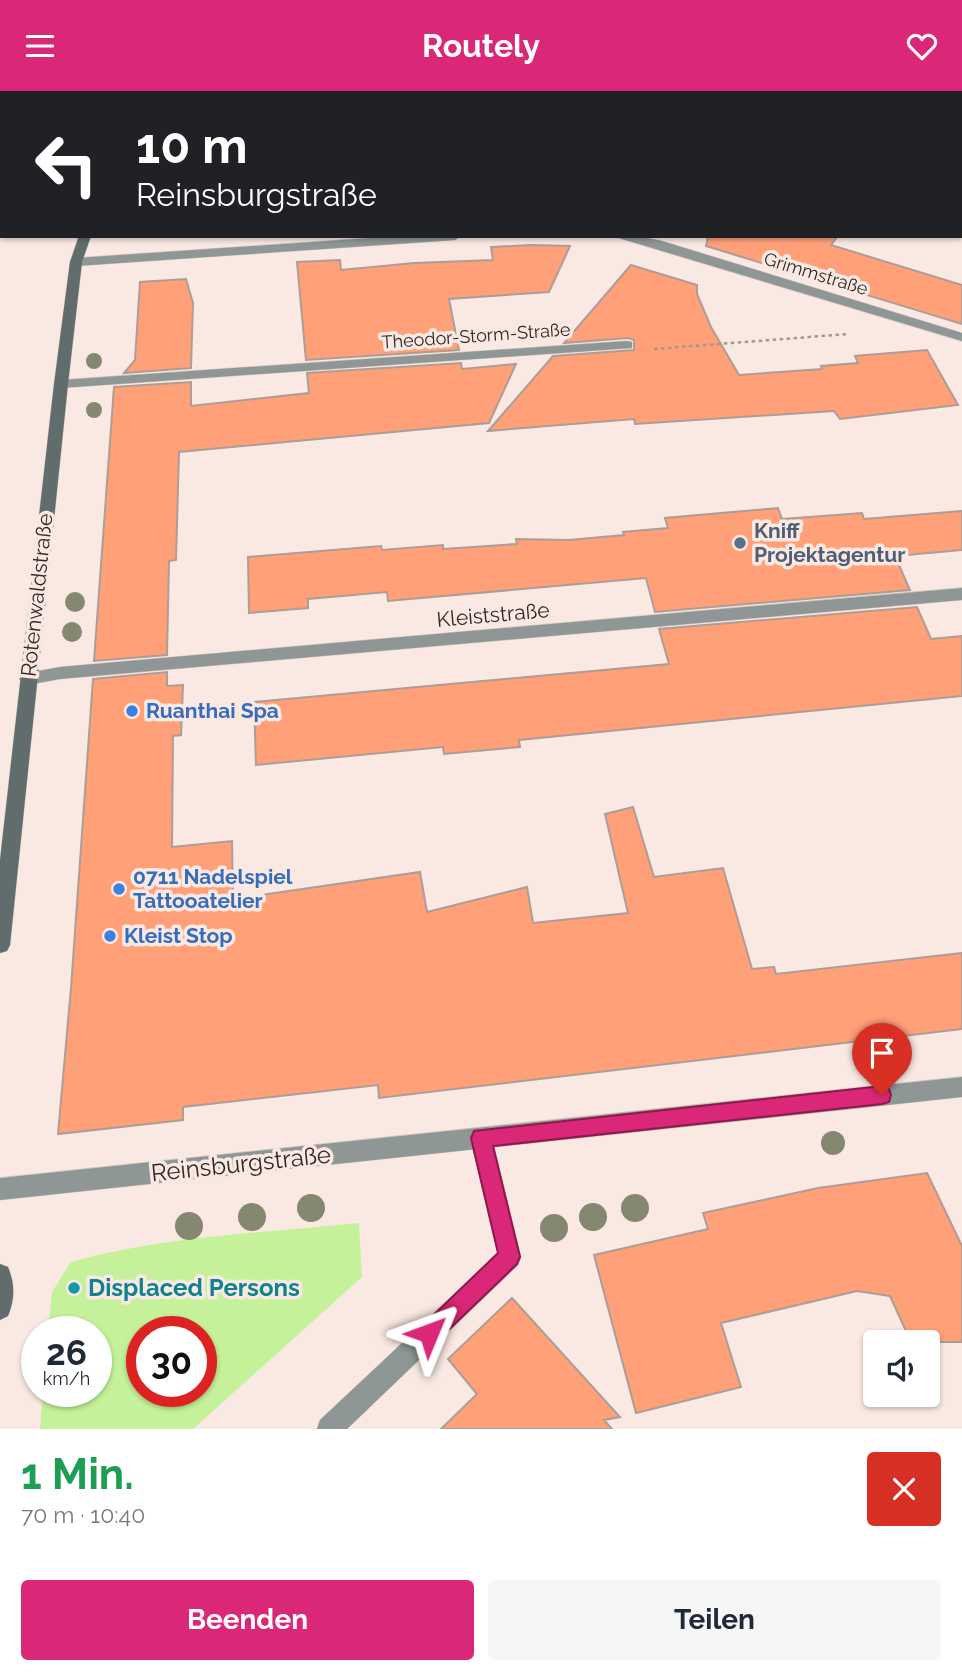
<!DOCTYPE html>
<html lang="de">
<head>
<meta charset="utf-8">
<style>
	:root { --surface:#fff; --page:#f6f6f7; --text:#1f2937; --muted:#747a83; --accent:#db2777 }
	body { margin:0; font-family:Raleway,sans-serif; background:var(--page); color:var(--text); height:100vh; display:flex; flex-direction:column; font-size:26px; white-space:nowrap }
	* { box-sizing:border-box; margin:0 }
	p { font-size:23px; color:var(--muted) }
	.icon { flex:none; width:38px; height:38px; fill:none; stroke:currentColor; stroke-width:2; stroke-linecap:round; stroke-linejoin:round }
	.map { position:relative; height:1338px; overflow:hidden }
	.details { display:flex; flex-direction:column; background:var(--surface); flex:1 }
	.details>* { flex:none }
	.hud { position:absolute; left:0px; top:0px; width:962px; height:147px; box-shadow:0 2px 5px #0004; background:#202124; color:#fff; overflow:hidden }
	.fabs { position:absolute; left:863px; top:1239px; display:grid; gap:14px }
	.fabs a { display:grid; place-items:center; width:77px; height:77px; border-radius:7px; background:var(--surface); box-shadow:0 2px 5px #0004; font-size:35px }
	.speed { position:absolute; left:21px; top:1225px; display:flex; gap:14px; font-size:35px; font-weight:700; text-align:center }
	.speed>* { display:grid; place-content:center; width:91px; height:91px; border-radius:50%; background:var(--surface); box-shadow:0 2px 5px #0004; line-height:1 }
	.speed small { font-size:18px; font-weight:400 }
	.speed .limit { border:10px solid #d22; background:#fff; color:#111 }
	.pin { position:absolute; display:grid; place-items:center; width:60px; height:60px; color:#fff; margin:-72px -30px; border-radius:50% 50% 50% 0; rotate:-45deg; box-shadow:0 0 7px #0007 }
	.pin .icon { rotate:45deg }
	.me { position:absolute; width:77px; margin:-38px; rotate:46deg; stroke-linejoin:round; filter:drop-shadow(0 0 5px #0008) }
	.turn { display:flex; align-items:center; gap:24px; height:147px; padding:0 21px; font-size:32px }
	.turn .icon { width:91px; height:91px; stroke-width:2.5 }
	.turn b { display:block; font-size:49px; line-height:60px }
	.round { display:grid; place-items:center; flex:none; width:74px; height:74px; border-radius:7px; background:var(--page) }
	.summary { display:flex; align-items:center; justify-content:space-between; height:119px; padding:0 21px }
	h1 { font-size:42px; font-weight:700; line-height:52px; color:#1e9e55 }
	.primary-button { display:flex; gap:14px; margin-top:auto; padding:14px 21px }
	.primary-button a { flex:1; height:80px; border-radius:7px; background:var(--accent); color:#fff; font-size:28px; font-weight:700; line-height:80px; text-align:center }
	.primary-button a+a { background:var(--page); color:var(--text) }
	header { display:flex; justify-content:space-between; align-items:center; height:91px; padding:0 21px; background:var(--accent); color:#fff; font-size:32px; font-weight:700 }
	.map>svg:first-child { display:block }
	.green { fill:#c4f19a; fill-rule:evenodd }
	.building { fill:#ffa078; stroke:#ad9d97; stroke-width:2 }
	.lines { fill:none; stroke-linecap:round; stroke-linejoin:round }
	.minor-casing { stroke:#d6c7c1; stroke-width:1 }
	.tertiary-casing { stroke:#d6c7c1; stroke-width:1 }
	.secondary-casing { stroke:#d6c7c1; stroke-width:1 }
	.path { stroke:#a49792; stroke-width:2.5; stroke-dasharray:3.5 3.5; stroke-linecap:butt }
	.minor { fill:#8e9696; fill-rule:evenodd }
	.tertiary { fill:#8e9696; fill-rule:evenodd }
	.secondary { fill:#616d6c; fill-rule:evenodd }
	.tree { fill:#858871 }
	.route { fill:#db2777; stroke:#8e194d; stroke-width:2 }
	.service-dot { fill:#5c6f8a; stroke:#fae9e2; stroke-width:2.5 }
	.shop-dot { fill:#3f7fe0; stroke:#fae9e2; stroke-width:2.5 }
	.culture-dot { fill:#0f9aa8; stroke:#fae9e2; stroke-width:2.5 }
	.labels { text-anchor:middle; stroke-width:7; stroke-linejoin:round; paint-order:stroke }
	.far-street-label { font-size:18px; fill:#312a28; stroke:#fae9e2 }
	.service-label { font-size:21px; font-weight:bold; fill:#4e5e75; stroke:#fae9e2; text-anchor:start }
	.street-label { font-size:21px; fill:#312a28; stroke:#fae9e2 }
	.shop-label { font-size:21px; font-weight:bold; fill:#366cbe; stroke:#fae9e2; text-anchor:start }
	.near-street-label { font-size:24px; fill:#312a28; stroke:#fae9e2 }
	.near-culture-label { font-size:24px; font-weight:bold; fill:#0d838f; stroke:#fae9e2; text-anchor:start }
</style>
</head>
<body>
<header><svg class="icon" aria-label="menu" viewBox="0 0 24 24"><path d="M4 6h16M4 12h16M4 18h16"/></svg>Routely<svg class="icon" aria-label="heart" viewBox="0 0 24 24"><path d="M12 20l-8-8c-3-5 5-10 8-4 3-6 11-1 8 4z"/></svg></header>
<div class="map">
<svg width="962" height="1338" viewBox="0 0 962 1338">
	<rect width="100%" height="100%" fill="#fae9e2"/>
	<path class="green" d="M359,1132L362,1186L193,1338H40L43,1300H96V1241H48L52,1201L71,1171C164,1145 263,1142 359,1132ZM142,1241H201V1300H142Z"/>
	<path class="building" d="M708,145H838L831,154L962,194V233L706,155Z
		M531,154L570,155L549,201L449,208L459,259L306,269L297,171L340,169L341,179L414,172L493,169L491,156Z
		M631,174L697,194V203L711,236L739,284L822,278L821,275L858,272L855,265L927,259L958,314L840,328L834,320L635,333L634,328L488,340L553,265L634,259V249L628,247L564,252Z
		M186,188L193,212L191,277L124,282L135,269L140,191Z
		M461,272L462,278L516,273L489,332L179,361L176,469L169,470L167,564L94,570L114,296L191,291V315L309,302L307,282Z
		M778,417L782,428L862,422L864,428L962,420V459L895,465L910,499L655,521L646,487L388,510L387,501L308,508V517L249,522L248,466L381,455L382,459L443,454V458L517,453L516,448L569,449L624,444L623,441L668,437L665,427Z
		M917,516L931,548L962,545V605L519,649L520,656L444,663L443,656L256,674L254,611L669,573L659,538Z
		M167,581V595L183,594L181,644L173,645L172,756L232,750L233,808L420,781L427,821L527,796L533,832L628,822L605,723L633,716L654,786L723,777L752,878L774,876L776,883L962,862V938L379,1007L378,994L183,1016V1029L58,1043L71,897L93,588Z
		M927,1082L962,1155V1251H911L890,1205L857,1200L721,1232L741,1296L636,1322L594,1164L708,1138L703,1122L818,1097Z
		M512,1207L620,1326L604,1329L612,1338H441L477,1303L448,1268Z"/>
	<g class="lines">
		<g class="minor-casing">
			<path id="minor" d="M0,38H2L0,45Z
				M399,145H461L455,149L76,175L70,171L76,167Z
				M612,145H637L662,150L962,242V250Z
				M627,250L632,251V257L61,297L54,293L61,289Z
				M962,497V509L60,588L27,594L19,588L27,582L60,576Z
				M481,1037L489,1040L492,1047L521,1166L518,1174L347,1338H317L320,1329L498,1162L470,1047L473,1040Z"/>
		</g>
		<g class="tertiary-casing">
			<path id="tertiary" d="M962,986V1006L0,1109V1087Z"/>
		</g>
		<g class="secondary-casing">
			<path id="secondary" d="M170,0H183L169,2Z
				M216,0H231L215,2Z
				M867,0H879L880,2H868Z
				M961,38H962V44H961Z
				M79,145H91L82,171L68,293L10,854L7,860L0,862V769L54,293L70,171Z
				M0,1173L8,1176C15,1193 15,1208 8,1225L0,1229Z"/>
		</g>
		<path class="path" d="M103,2L106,0
			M654,258L848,243"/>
		<use href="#minor" class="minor"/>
		<use href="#tertiary" class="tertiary"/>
		<use href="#secondary" class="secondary"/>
	</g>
	<g class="tree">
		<circle cx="94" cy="270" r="8"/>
		<circle cx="94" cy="319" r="8"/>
		<circle cx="75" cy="511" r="10"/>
		<circle cx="72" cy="541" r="10"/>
		<circle cx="833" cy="1052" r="12"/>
		<circle cx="311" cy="1117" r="14"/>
		<circle cx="635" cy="1117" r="14"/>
		<circle cx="252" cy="1126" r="14"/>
		<circle cx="593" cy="1126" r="14"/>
		<circle cx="189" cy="1135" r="14"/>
		<circle cx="554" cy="1137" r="14"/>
	</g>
	<path class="route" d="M882,995L889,998L891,1004L889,1011L882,1013L493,1055L520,1166L517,1173L437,1250L429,1253L422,1250L419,1242L422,1235L498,1162L471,1047L474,1040Z"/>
	<circle class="service-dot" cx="740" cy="452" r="7"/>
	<g class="shop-dot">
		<circle cx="132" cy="620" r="7"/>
		<circle cx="119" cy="798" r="7"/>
		<circle cx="110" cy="845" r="7"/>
	</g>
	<circle class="culture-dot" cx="74" cy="1197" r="7"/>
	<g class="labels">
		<g class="far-street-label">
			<text transform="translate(816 183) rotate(17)" y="6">Grimmstraße</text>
			<text transform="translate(476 245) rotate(-4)" y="6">Theodor-Storm-Straße</text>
		</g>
		<g class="service-label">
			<text x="754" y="447">Kniff<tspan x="754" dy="24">Projektagentur</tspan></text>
		</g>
		<g class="street-label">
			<text transform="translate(37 504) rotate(-84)" y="7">Rotenwaldstraße</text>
			<text transform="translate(493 524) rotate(-5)" y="7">Kleiststraße</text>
		</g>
		<g class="shop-label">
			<text x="146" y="627">Ruanthai Spa</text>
			<text x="133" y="793">0711 Nadelspiel<tspan x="133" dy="24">Tattooatelier</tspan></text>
			<text x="124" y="852">Kleist Stop</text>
		</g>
		<g class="near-street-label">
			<text transform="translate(241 1073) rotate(-6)" y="8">Reinsburgstraße</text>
		</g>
		<g class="near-culture-label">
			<text x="88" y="1205">Displaced Persons</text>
		</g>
	</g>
</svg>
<div class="fabs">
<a><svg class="icon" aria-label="sound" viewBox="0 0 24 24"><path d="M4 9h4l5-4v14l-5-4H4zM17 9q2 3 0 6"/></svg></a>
</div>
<div class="speed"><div>26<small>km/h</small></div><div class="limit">30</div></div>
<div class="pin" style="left:882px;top:1004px;background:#d93025"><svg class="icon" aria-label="arrive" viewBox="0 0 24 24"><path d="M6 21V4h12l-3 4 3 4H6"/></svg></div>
<svg class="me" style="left:429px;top:1242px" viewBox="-20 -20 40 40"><path d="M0-17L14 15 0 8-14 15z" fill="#db2777" stroke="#fff" stroke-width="4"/></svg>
<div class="hud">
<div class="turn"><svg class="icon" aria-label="left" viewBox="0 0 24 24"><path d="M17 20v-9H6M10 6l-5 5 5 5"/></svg><div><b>10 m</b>Reinsburgstraße</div></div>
</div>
</div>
<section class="details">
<div class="summary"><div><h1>1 Min.</h1><p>70 m · 10:40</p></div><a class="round" style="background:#d93025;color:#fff"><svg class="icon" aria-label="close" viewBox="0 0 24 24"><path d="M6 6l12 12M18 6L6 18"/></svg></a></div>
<div class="primary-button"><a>Beenden</a><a>Teilen</a></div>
</section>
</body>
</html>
